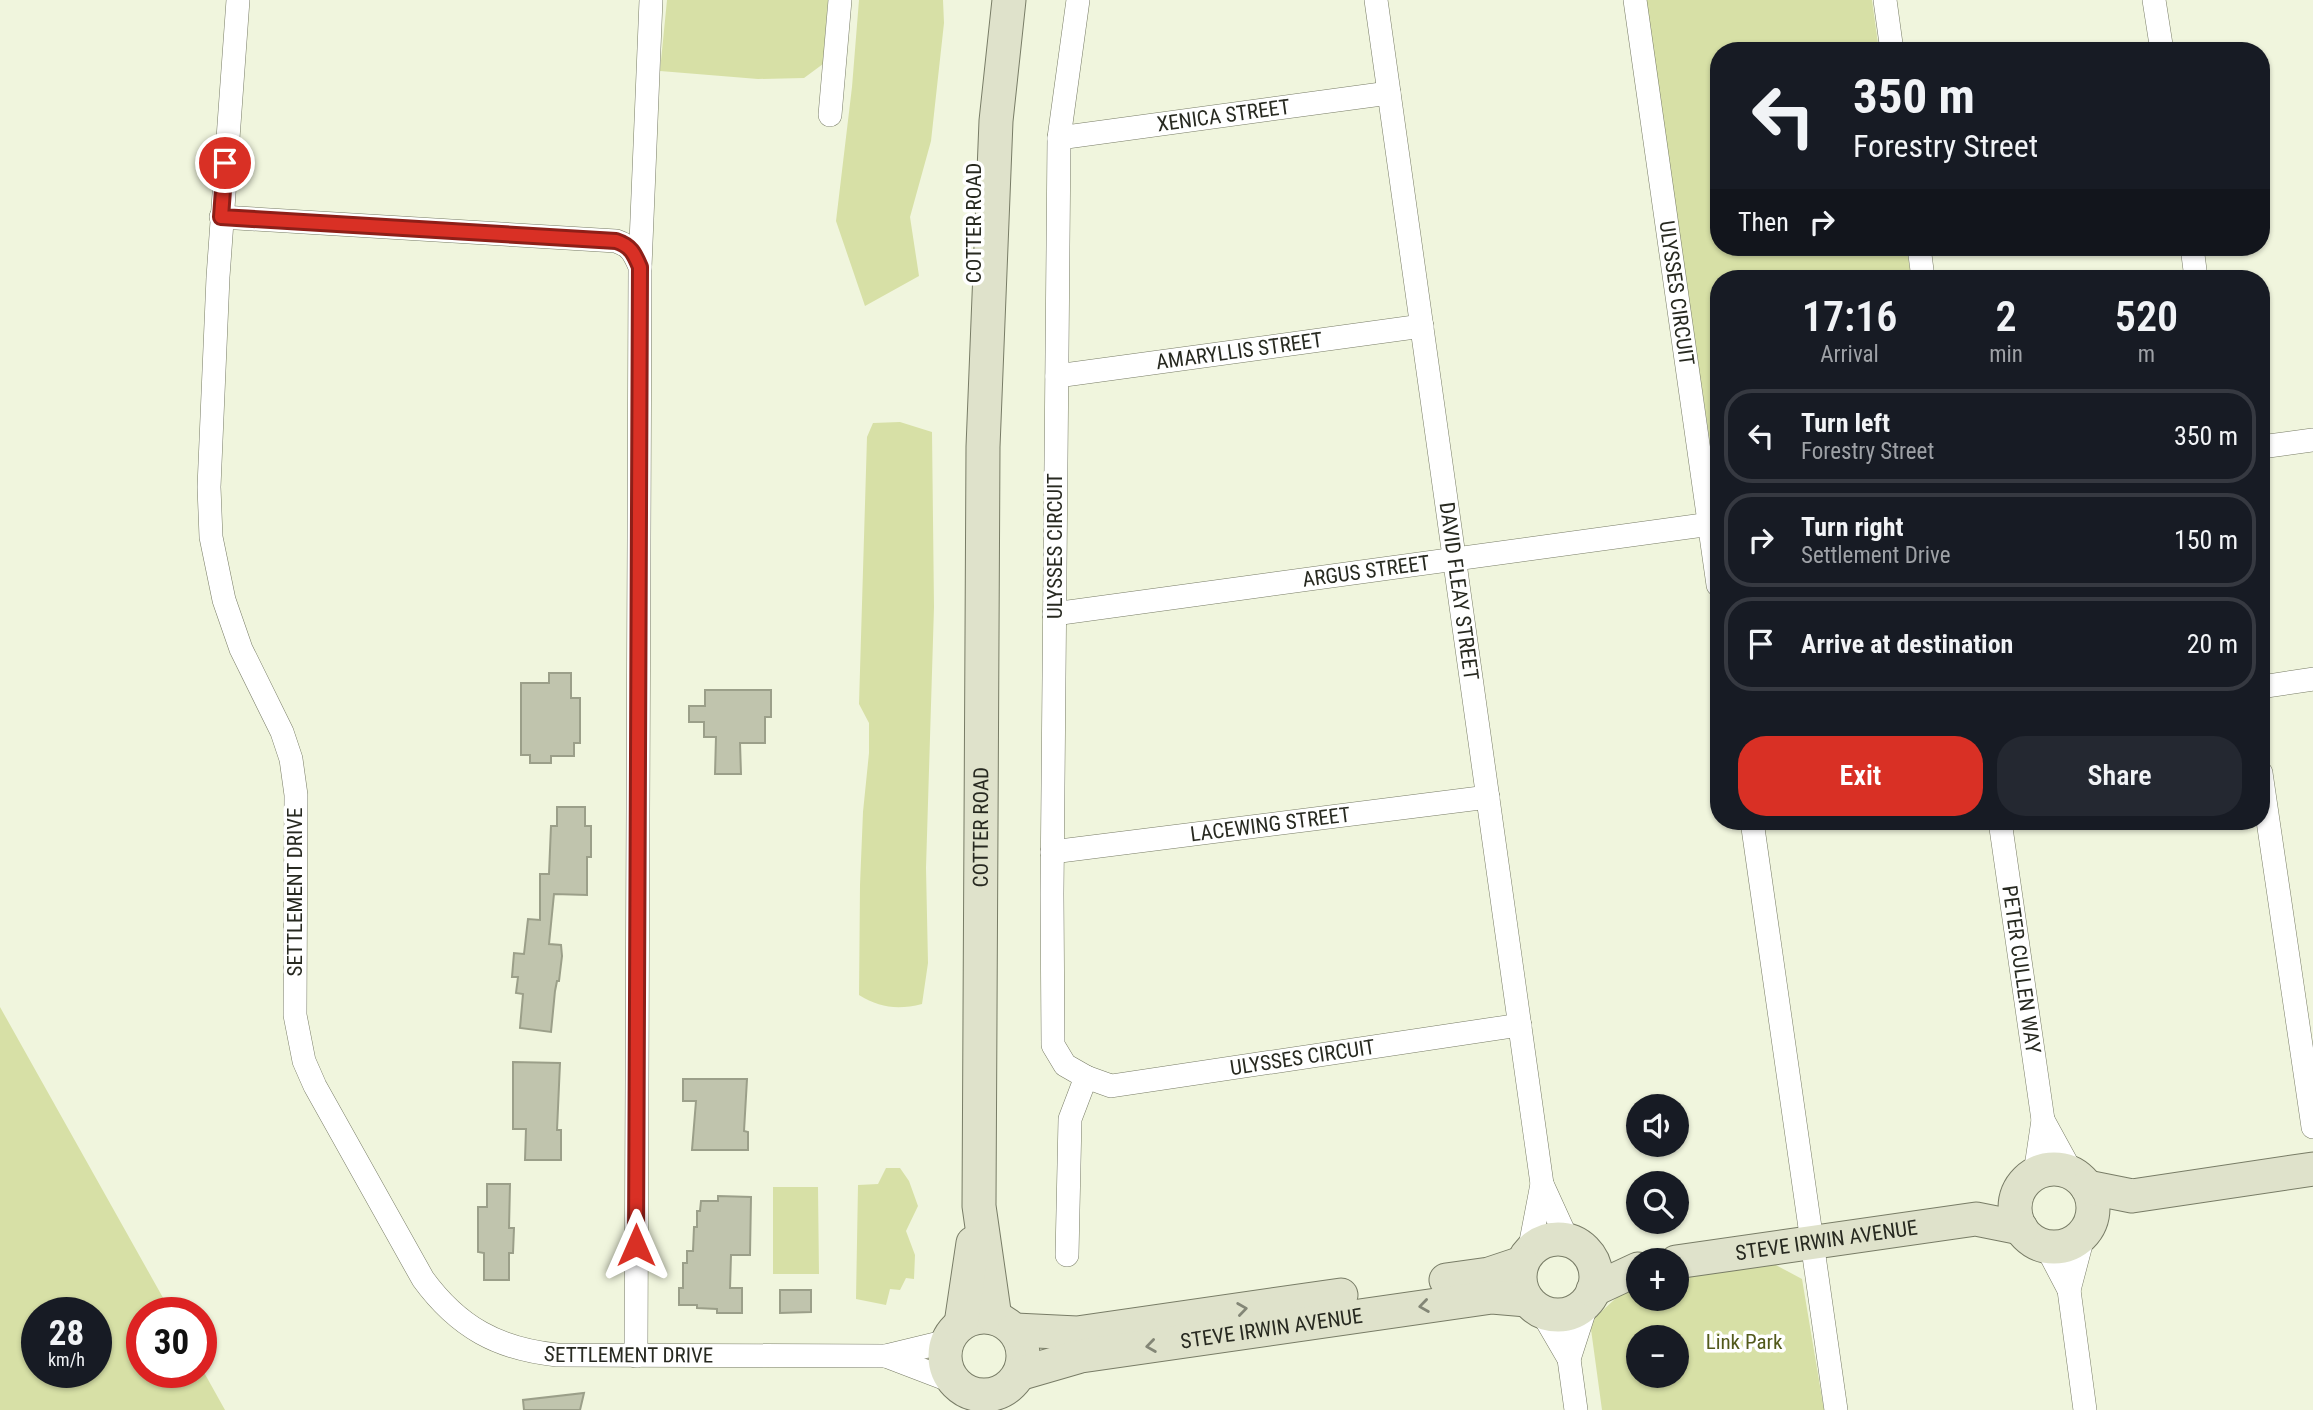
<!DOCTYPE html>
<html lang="en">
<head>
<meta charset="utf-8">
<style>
	:root { --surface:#171b24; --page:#242831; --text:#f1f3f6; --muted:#9ea1a6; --line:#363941; --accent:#d93025 }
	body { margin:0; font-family:"Roboto Condensed",sans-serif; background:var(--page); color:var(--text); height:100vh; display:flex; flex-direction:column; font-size:26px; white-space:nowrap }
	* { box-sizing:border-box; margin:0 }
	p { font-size:23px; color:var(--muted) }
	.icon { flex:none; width:38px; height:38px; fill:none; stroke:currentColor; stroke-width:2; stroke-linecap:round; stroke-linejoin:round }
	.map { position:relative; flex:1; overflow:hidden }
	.panel { position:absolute; left:1710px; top:270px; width:560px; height:560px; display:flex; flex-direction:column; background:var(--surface); border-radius:28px; box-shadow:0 2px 5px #0004 }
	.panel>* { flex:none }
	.banner { position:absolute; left:1710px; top:42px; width:560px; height:214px; border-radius:28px; box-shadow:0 2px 5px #0004; background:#171b24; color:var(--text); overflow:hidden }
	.controls { position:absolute; left:1626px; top:1094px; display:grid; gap:14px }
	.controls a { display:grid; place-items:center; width:63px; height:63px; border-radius:50%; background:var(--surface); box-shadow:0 2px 5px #0004; font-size:35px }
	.speed { position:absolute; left:21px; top:1297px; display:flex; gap:14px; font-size:35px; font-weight:700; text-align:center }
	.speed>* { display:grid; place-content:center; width:91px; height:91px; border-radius:50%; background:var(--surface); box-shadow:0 2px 5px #0004; line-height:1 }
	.speed small { font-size:18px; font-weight:400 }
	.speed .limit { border:10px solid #d22; background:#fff; color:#111 }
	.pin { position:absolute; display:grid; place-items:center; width:60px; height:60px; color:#fff; margin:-30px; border:4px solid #fff; border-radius:50%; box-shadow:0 2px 7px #0007 }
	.me { position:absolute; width:77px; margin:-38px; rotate:0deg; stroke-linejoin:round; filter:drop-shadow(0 0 5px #0008) }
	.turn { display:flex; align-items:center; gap:24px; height:147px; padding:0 28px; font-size:32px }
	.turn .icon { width:91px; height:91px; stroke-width:2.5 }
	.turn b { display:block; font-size:49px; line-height:60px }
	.then { display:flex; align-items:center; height:66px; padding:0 28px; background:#0003; gap:14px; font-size:26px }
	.eta { display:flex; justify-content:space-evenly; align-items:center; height:119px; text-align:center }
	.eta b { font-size:42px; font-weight:600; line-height:49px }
	.cta { display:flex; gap:14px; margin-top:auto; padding:14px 28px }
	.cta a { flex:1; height:80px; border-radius:28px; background:var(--accent); color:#fff; font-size:28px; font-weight:600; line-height:80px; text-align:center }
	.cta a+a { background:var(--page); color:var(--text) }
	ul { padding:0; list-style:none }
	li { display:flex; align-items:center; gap:21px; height:94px; margin:0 14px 10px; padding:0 14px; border:4px solid var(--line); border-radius:28px }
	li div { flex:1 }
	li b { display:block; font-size:26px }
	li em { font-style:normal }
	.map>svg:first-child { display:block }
	.green { fill:#d7e0a6; fill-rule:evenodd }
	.building { fill:#c0c4ad; stroke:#9b9f89; stroke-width:2 }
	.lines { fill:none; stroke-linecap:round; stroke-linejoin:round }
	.street-casing { stroke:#787c66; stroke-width:24 }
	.secondary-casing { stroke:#787c66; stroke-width:35 }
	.street { stroke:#fff; stroke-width:23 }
	.secondary { stroke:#dfe2cb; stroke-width:33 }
	.oneway { stroke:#838676 }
	.route-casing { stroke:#8d1f18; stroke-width:18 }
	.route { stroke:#d93025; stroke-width:12 }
	.labels { text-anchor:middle; stroke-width:7; stroke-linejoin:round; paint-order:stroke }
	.street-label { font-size:21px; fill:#272920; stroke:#fff }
	.park-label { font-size:21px; fill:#52591b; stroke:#fff }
</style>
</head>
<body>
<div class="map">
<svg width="2313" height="1410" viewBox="0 0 2313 1410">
	<rect width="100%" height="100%" fill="#f0f5dd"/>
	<path class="green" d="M667,0H828L823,64L804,78L758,79L660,71Z
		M859,0H943L944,23L931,141L910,217L919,276L865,306L836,221L852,87Z
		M1643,0H1872L1879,51H1718V247H1907L1911,278H1718V495Z
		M900,422L932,432L934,607L926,868L928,963L922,1004C898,1010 880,1008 859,995L860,885L863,812L869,753V723L859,704L867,437L873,423Z
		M0,1007L171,1312H142V1372H201V1367L225,1410H0ZM96,1312V1372H37V1312Z
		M886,1168H900L909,1181L918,1206L906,1231L915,1255L914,1279L906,1278L900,1290L890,1289L886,1305L856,1299L858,1185L878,1184Z
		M773,1187H818L819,1274H773Z
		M1774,1264L1802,1279L1824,1410H1602L1590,1322L1627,1288L1638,1286V1298H1676L1677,1279ZM1638,1337H1676V1376H1638Z"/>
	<path class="building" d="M549,673H571V698H580V743H574V756H551V763H530V755H521V683H549Z
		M705,690H771V717H765V743H740L741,774H715L716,737H704V722H689V706H705Z
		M557,807H585V826H591V857H587V895L554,894L549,944L561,945L562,956L559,981H557L555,991L551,1032L520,1028L523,994L516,993L518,977H512L514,953L524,954L528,919L540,920V874H549L551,826H557Z
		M513,1062L560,1063L557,1130H561V1160H525L526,1129H513Z
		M683,1079H747L744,1131L748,1132V1150H692L696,1101H683Z
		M487,1184H510L509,1228H514L513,1253H509V1280H484V1253L478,1252V1207H487Z
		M718,1196L751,1197L750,1255H731L730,1288H742V1313H717V1309L697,1308V1305H679V1288H683V1263H687V1251H693L694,1227H697V1211H700L701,1201H718Z
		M780,1290H811V1312L780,1313Z
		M584,1393L580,1410H524L523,1400Z"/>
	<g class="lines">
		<g class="street-casing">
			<g id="street">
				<path id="s1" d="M238,0L218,277L209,487L211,537L224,600L241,649L282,732L291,759L296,795L295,1015L304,1061L315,1086L423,1279C458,1327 498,1349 557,1355L886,1356L948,1341"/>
				<path id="s2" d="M1078,0L1059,138L1052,894L1053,1045L1065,1065L1086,1077L1111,1086L1520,1025"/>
				<path id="s3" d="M1376,0L1542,1184L1568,1241"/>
				<path id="s4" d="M1635,0L1718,585"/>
				<path d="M1885,0L1892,51"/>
				<path d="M2154,0L2162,51"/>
				<path d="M830,115L840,0"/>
				<path id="s5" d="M1059,138L1389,93"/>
				<path d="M221,217L616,241C631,246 634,253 640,267L636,1356"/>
				<path d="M1919,247L1923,278"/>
				<path d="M2192,247L2196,278"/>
				<path d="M640,267L651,0"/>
				<path id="s6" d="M1057,376L1422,326"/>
				<path d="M2261,447L2313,440"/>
				<path id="s7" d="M1054,614L1718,523"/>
				<path d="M2261,687L2313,679"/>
				<path d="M2261,773L2313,1127"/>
				<path d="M1752,821L1836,1410"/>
				<path id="s8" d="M2000,821L2043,1120L2035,1174"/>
				<path id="s9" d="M1052,852L1488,797"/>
				<path d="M2043,1120L2072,1173"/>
				<path d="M2046,1246L2069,1290L2085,1410"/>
				<path d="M1529,1252L1542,1184"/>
				<path d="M1067,1255L1070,1119L1086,1077"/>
				<path d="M2069,1290L2084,1233"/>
				<path d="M1541,1311L1569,1359L1576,1410"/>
				<path d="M886,1356L954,1382"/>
				<path d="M1569,1359L1588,1300"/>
			</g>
		</g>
		<g class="secondary-casing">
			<g id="secondary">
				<circle cx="2054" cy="1208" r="39"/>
				<path d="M2087,1187L2132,1196L2313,1169"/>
				<circle cx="1558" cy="1277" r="38"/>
				<path id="s10" d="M1676,1262L1976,1219L2021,1228"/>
				<path d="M1446,1280L1489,1274L1522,1263"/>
				<path d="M1593,1290L1638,1269"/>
				<circle cx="984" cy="1356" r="39"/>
				<path id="s11" d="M995,1318L979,1206L983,447L996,121L1009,0"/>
				<path d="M961,1324L973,1243"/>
				<path d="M1014,1330L1077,1333L1341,1295"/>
				<path id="s12" d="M1019,1374L1081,1356L1492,1297L1527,1300"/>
			</g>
		</g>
		<use href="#street" class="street"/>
		<use href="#secondary" class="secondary"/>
	</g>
	<defs><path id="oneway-chevron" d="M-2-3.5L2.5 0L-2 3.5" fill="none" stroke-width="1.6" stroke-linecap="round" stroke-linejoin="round" transform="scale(1.75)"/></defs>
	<g class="oneway">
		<use href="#oneway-chevron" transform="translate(1424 1306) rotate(172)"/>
		<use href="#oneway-chevron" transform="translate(1242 1309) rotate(-8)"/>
		<use href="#oneway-chevron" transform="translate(1151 1346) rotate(172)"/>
	</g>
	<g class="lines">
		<g class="route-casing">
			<path id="route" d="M225,163L221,217L616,241C631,246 634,253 640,267L636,1245"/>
		</g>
		<use href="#route" class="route"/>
	</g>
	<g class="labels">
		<g class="street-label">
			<text dy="7" stroke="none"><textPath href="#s5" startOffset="166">XENICA STREET</textPath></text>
			<text transform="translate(974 223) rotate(-90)" y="7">COTTER ROAD</text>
			<text dy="7" stroke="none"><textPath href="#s4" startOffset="296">ULYSSES CIRCUIT</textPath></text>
			<text dy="7" stroke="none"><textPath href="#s6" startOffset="184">AMARYLLIS STREET</textPath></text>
			<text transform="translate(1055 546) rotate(-90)" y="7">ULYSSES CIRCUIT</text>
			<text dy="7" stroke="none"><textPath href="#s7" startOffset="315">ARGUS STREET</textPath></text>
			<text dy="7" stroke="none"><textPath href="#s3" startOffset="597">DAVID FLEAY STREET</textPath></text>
			<text dy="7" stroke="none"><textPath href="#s9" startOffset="220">LACEWING STREET</textPath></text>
			<text dy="7" stroke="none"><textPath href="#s11" startOffset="492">COTTER ROAD</textPath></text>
			<text transform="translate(295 892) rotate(-90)" y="7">SETTLEMENT DRIVE</text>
			<text dy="7" stroke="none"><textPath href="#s8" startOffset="150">PETER CULLEN WAY</textPath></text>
			<text dy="7" stroke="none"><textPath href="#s2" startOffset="1314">ULYSSES CIRCUIT</textPath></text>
			<text dy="7" stroke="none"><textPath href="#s10" startOffset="152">STEVE IRWIN AVENUE</textPath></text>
			<text dy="7" stroke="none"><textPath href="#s12" startOffset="257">STEVE IRWIN AVENUE</textPath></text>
			<text dy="7" stroke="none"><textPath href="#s1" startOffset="1558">SETTLEMENT DRIVE</textPath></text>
		</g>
		<g class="park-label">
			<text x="1744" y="1349">Link Park</text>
		</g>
	</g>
</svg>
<div class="controls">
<a><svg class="icon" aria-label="sound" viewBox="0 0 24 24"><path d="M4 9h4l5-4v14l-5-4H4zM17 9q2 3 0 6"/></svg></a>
<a><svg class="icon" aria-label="search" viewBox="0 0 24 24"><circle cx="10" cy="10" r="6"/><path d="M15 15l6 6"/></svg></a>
<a>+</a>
<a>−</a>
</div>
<div class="speed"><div>28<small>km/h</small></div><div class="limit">30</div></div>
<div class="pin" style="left:225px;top:163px;background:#d93025"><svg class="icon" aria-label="arrive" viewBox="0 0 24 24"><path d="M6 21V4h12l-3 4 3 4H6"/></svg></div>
<svg class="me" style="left:636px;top:1245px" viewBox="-20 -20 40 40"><path d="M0-17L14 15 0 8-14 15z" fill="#d93025" stroke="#fff" stroke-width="4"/></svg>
<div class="banner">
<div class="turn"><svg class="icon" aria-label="left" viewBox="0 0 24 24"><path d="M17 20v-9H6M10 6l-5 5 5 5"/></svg><div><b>350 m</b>Forestry Street</div></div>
<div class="then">Then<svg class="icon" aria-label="right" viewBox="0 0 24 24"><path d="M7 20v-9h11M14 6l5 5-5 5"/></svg></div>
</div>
<section class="panel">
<div class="eta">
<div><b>17:16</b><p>Arrival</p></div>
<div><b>2</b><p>min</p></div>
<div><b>520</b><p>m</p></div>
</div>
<ul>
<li><svg class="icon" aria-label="left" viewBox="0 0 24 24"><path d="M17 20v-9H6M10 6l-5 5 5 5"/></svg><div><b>Turn left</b><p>Forestry Street</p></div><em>350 m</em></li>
<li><svg class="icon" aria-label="right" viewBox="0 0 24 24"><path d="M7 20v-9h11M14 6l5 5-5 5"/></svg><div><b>Turn right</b><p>Settlement Drive</p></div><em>150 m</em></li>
<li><svg class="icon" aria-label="arrive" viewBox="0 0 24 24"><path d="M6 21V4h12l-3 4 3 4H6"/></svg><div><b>Arrive at destination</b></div><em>20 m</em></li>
</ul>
<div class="cta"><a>Exit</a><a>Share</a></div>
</section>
</div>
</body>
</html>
